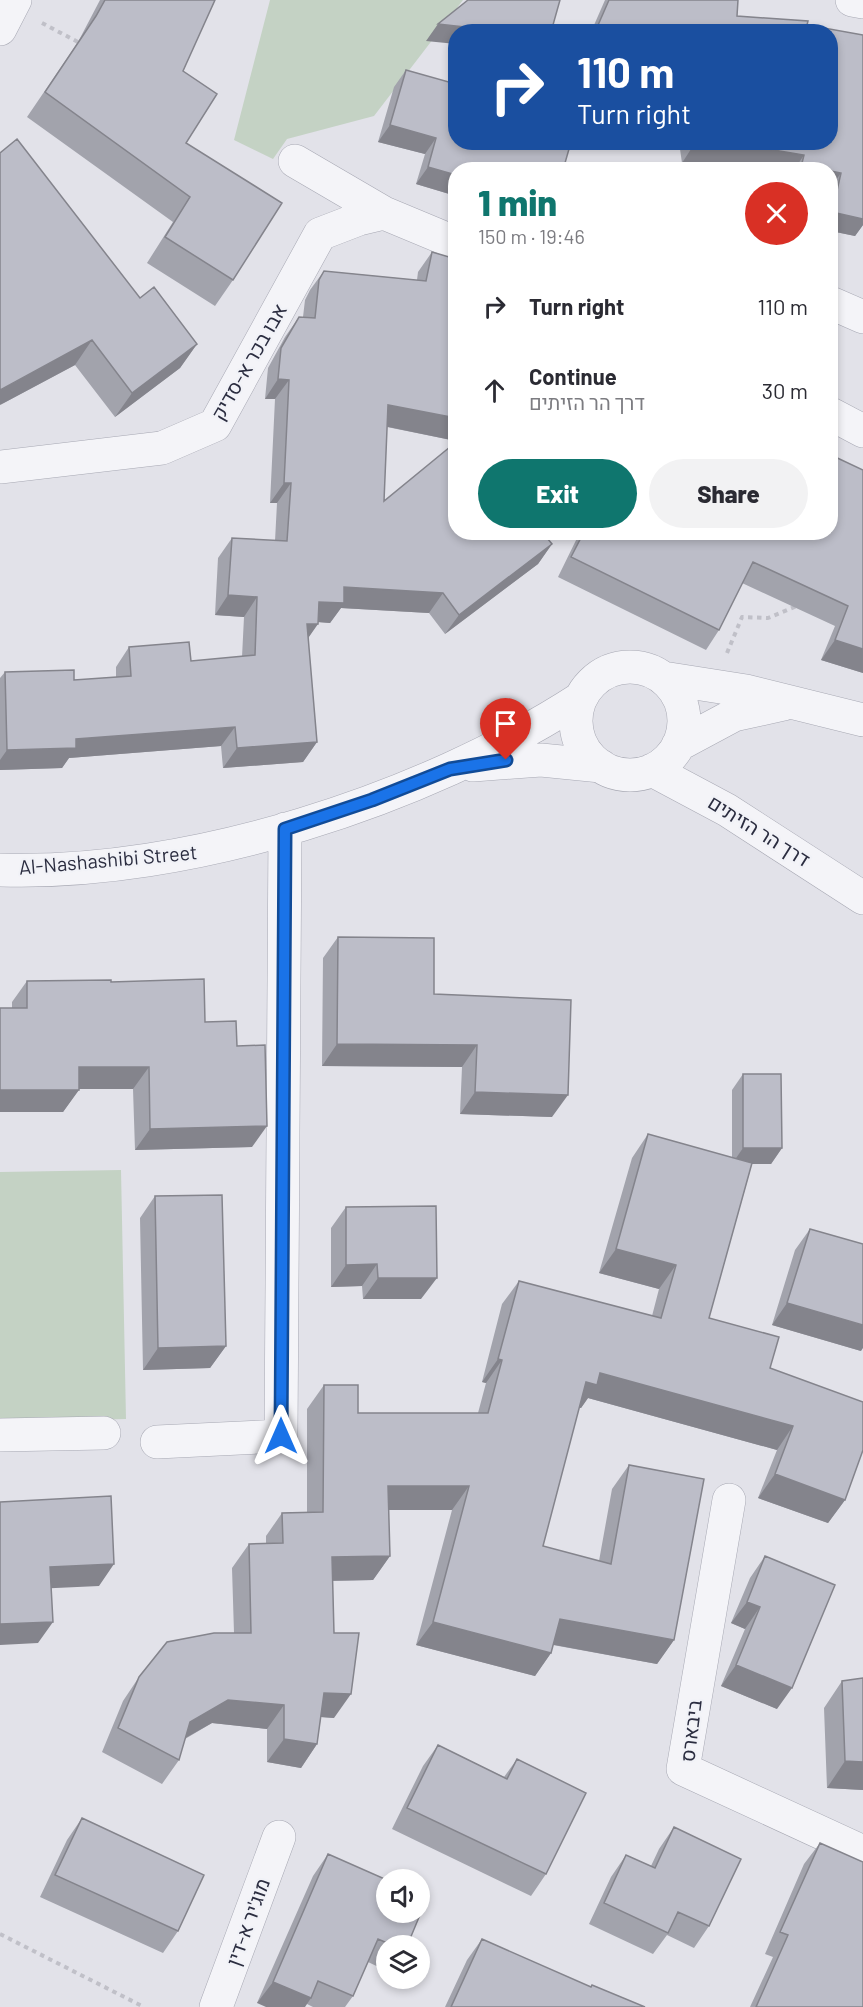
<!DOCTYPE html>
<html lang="en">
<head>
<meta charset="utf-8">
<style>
	:root { --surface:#fff; --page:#f2f2f3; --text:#2b2b33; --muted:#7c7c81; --accent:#0f766e }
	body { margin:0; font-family:Barlow,Heebo,sans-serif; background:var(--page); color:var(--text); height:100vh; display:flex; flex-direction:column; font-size:22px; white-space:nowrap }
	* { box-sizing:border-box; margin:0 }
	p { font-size:20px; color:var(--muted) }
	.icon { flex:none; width:33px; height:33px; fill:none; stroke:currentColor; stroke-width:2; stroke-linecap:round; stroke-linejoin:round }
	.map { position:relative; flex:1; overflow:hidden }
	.panel { position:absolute; left:448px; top:162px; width:390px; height:378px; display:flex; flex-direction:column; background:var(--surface); border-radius:24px; box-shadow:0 3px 9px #0003 }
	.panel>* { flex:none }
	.hud { position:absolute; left:448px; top:24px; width:390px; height:126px; border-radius:24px; box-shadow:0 3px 9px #0003; background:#1a4fa0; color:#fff; overflow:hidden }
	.tools { position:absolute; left:376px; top:1869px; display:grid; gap:12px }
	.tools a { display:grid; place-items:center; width:54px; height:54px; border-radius:50%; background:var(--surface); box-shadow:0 3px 9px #0003; font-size:30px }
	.pin { position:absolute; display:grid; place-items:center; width:51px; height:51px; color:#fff; margin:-62px -26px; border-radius:50% 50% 50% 0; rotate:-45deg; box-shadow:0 0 6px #0007 }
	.pin .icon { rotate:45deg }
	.me { position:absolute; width:66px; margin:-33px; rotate:0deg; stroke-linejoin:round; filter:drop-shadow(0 0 4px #0008) }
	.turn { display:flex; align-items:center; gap:21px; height:126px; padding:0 30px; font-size:27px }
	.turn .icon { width:78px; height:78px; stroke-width:2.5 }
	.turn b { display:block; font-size:42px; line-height:51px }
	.round { display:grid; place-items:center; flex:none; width:63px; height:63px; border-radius:32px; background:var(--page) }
	.summary { display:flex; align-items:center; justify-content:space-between; height:102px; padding:0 30px }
	h1 { font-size:36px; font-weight:800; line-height:45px; color:var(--accent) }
	.button { display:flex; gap:12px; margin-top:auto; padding:12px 30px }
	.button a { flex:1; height:69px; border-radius:36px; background:var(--accent); color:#fff; font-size:24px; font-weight:800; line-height:69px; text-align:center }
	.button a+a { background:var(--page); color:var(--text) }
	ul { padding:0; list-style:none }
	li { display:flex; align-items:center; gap:18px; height:84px; padding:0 30px }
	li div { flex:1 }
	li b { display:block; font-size:22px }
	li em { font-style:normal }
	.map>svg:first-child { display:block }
	.green { fill:#c4d2c4 }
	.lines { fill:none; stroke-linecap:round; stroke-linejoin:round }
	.minor-casing { stroke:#a7a8b3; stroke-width:34 }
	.path { stroke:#c0c0c8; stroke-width:4; stroke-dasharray:4.5 4.5; stroke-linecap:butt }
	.minor { stroke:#f4f4f8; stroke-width:33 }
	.wall { fill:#a2a3ac }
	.shaded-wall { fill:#84848c }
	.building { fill:#bcbdc8; stroke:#84848c; stroke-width:1.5 }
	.route-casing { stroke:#114b97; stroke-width:15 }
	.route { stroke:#1a73e8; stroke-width:10 }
	.labels { text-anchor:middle; stroke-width:4.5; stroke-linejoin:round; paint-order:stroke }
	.street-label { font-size:20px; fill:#2b2d40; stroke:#f1f2f7 }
</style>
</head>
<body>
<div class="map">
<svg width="863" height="2007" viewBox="0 0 863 2007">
	<rect width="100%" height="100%" fill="#e2e2e9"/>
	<path class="green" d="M270,0H463L374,116L287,139L273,159L234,140Z
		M121,1170L126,1419L0,1422V1172Z"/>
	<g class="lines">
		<g class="minor-casing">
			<path id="minor" d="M852,0L863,2
				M0,29L15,0
				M295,161L384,213
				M831,303L863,317
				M831,414L863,431
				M0,467L162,448L215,425L320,234L359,219L384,213L456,243
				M576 721a54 54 0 1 1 108 0a54 54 0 1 1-108 0Z
				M663,678L746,691L863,720
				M678,745L734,715L784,704
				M473,765L541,760L601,766
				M652,770L727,810L863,898
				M0,870C188,876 424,800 581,698
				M0,1435L104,1433
				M157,1442L281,1436L285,829
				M729,1500L683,1769L863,1852
				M216,2007L279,1837"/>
		</g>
		<path class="path" d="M42,23L78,42
			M727,653L742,617L768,618L797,606
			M0,1934L144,2007"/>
		<use href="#minor" class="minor"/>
	</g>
	<path class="wall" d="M100,0H215L183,71L186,143L233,280L215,306L147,263L173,222L27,117L78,42Z
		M605,0H738L737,16L808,21L807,25L863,35V225L855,236L831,231V170H780L732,162L682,163L679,142H831V32H591Z
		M406,70L456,170V196L416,184L425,154L378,142L394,87Z
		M432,252L456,441L387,427L384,501L552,544L538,564L445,634L429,613L341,608L330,623L318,622L308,638L317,742L303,762L223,768L221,746L69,758L62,768L0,770V678L5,672L74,680L116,677V667L129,647L191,661L242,657L244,617L215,615L218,558L232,538L275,541L277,503H270L275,399H265L268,368L285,337L299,317H303L305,300L310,290L324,271L417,280L418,272Z
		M140,298L197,344L180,368L115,417L75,365L0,405Z
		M863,470V673L821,660L835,626L742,583L719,630L706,650L558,577L580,532H831Z
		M338,937L434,994L552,1117L460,1114L462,1067L322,1066L323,958Z
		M27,981L111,982L205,1022L237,1046L252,1147L135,1150L133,1089H79L63,1112L12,1008V1002Z
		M743,1074L782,1148L771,1164H752L709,1318L770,1368L845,1500L828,1523L758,1498L777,1450L588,1398L581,1408H579L543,1546L599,1561L612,1489L629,1465L674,1640L657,1664L553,1645L551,1653L535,1676L416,1645L452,1510H388L390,1556L373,1580L333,1581L334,1718L321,1717L317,1744L301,1768L267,1762V1729L212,1723L185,1739L179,1760L162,1784L102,1752L123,1701L139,1677L234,1633L232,1568L249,1544L266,1543V1536L282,1513L307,1512V1409L324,1385L358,1413H478L486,1383L482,1382L502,1304L519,1281L652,1316L659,1289L599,1273L632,1158L648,1134L732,1158V1090Z
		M155,1196L226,1346L210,1368L143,1370L140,1218Z
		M346,1207L421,1299H363L362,1286L331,1287V1228Z
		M810,1229L861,1351L772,1325L795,1250Z
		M765,1556L777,1709L721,1686L745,1629L731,1623L750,1578Z
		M863,1678V1790L827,1788L824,1708L842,1681Z
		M438,1745L504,1777L517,1759L546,1874L531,1896L392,1829L423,1766Z
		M82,1818L178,1931L163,1953L40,1897L67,1840Z
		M674,1827L709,1926L694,1948L667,1935L653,1954L589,1924L611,1877L626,1855L651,1866L659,1849Z
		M820,1843L863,2007H750L773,1957L765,1954L804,1864Z
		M328,1854L407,1946H387V1971L368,1962L353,1996L345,2007H313L307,2004L257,2003L313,1876Z
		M482,1939L590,1987L592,1985L645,2007H445L467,1960Z"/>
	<path class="shaded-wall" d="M438,24L482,29L480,32H456V44L426,41Z
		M390,125L436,138L425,154L378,142Z
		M655,142H665L653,145Z
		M743,145L804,155L794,170H780L732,162L682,163L693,146Z
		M802,163L827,170H798Z
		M428,167L456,175V196L416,184Z
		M831,171L841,173L831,187Z
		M832,212L863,216V225L855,236L831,231V213Z
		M92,340L75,365L0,405V390Z
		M197,344L180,368L115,417L132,393Z
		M278,379L289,380L275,399H265Z
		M388,405L456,418V441L374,424Z
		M284,483H291L277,503H270Z
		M552,544L538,564L445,634L459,615Z
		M344,587L443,593L429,613L341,608L330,623L305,621L319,602Z
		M228,595L257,597L244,617L215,615Z
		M307,624H318L304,644Z
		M835,640L863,649V673L821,660Z
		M235,727L221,746L69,758L62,768L0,770V760L7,750L76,739Z
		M317,742L303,762L223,768L237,748Z
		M337,1044L477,1045L462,1067L322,1066Z
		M79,1067H149L133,1089H63Z
		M0,1090H79L63,1112H0Z
		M475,1092L568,1095L552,1117L460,1114Z
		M267,1126L252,1147L135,1150L150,1129Z
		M743,1148H782L771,1164H732Z
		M616,1249L676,1265L659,1289L599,1273Z
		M377,1264L362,1286L331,1287L346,1265Z
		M378,1278H437L421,1299H363Z
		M787,1303L863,1325V1348L861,1351L772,1325Z
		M226,1346L210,1368L143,1370L158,1348Z
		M498,1359L502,1360L486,1383L482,1382Z
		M600,1373L793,1426L777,1450L588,1398L581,1408L570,1405L586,1382Z
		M775,1474L845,1500L828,1523L758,1498Z
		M388,1486H469L452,1510H371Z
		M390,1556L373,1580L316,1581L332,1557Z
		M114,1564L99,1586L34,1589L50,1567Z
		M747,1602L760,1607L745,1629L731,1623Z
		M560,1619L674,1640L657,1664L544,1643Z
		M53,1622L38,1643L0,1645V1624Z
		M433,1622L551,1653L535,1676L416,1645Z
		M736,1665L792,1688L777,1709L721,1686Z
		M324,1693L351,1694L334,1718L307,1716Z
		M228,1700L284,1705L267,1729L212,1723L173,1745L190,1722Z
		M284,1739L317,1744L301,1768L267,1762Z
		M845,1761L863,1762V1790L827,1788Z
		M273,1982L311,1998L305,2007H266L257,2003Z"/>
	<path class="building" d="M105,0H215L183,71L217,94L186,143L282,203L233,280L165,237L190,197L45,92L96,16Z
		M468,0H560L551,32H482V29L438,24Z
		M609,0H738L737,16L808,21L807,25L863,35V219L832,212L841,173L831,171V170H827L802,163L804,155L743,145L693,146V142H831V32H595Z
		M406,70L456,84V142H571L563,170H456V175L428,167L436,138L390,125Z
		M17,139L140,298L154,287L197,344L132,393L92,340L0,390V153Z
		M432,252L456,259V418L388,405L384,501L456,442V532H542L552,544L459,615L443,593L344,587V603L319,602L318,624H307L317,742L237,748L235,727L76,739V748L7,750L5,672L74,670V680L131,676L129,647L189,642L191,661L255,655L257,597L228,595L232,538L287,541L291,483H284L289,380L278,379L281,348L299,317L315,318L319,280L324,271L426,281Z
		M831,441L835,443L831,452Z
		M831,455L863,470V649L835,640L848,606L753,562L719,630L571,557L584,532H831Z
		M338,937L434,938V994L571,1000L568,1095L475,1092L477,1045L337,1044Z
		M204,979L205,1022L236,1021L237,1046L265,1045L267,1126L150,1129L149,1067H79V1090H0V1008H27V981L111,980V982Z
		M743,1074H781L782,1148H743Z
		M648,1134L752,1163L709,1318L779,1337L770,1368L863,1402V1450L845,1500L775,1474L793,1426L600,1373L597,1385L586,1382L543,1546L611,1564L629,1465L704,1479L674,1640L560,1619L551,1653L433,1622L469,1486H388L390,1556L332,1557L334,1633H359L351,1694L324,1693L317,1744L284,1739V1705L228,1700L190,1722L179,1760L118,1728L139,1677L167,1642L214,1633H251L249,1544L283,1543L282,1513L323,1512L324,1385H358V1413H488L502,1360L498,1359L519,1281L661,1318L676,1265L616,1249Z
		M222,1195L226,1346L158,1348L155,1196Z
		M436,1206L437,1278H378L377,1264L346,1265V1207Z
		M810,1229L863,1244V1325L787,1303Z
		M111,1496L114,1564L50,1567L53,1622L0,1624V1502Z
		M765,1556L835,1585L792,1688L736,1665L760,1607L747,1602Z
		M863,1678V1762L845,1761L842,1681Z
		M438,1745L507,1779L517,1759L586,1793L546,1874L407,1808Z
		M82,1818L204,1875L178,1931L55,1875Z
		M674,1827L741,1859L709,1926L678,1912L668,1933L604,1903L626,1855L655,1868Z
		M820,1843L863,1862V2007H756L788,1935L780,1932Z
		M328,1854L387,1880V1912H420V1895L427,1898L407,1946H394L378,1939L353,1996L318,1981L311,1998L273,1982Z
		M482,1939L591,1987L592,1985L645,2007H451Z"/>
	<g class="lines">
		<g class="route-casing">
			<path id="route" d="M281,1436L285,829L372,800L450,769L506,760"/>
		</g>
		<use href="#route" class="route"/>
	</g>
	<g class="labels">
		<g class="street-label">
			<text transform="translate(249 362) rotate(-60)" y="7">אבו בכר א-סדיק</text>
			<text transform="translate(759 831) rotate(32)" y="7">דרך הר הזיתים</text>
			<text transform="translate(108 860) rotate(-5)" y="7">Al-Nashashibi Street</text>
			<text transform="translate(691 1731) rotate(-83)" y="7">ביבארס</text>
			<text transform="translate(248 1922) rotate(-70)" y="7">מוג'יר א-דין</text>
		</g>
	</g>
</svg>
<div class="tools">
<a><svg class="icon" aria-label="sound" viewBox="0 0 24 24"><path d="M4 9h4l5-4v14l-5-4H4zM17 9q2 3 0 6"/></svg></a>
<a><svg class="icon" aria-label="layers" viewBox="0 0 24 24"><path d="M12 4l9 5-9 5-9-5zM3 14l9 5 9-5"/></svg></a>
</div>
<div class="pin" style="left:506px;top:760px;background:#d93025"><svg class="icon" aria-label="arrive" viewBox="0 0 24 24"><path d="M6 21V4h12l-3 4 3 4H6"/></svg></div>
<svg class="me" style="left:281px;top:1436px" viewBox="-20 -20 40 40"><path d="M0-17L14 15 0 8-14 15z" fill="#1a73e8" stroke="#fff" stroke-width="4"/></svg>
<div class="hud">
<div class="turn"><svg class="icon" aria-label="right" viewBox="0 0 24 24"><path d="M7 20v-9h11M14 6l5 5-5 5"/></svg><div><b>110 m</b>Turn right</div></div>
</div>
<section class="panel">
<div class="summary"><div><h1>1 min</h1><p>150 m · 19:46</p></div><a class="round" style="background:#d93025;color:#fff"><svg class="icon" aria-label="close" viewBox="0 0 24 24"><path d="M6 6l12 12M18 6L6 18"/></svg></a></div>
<ul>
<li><svg class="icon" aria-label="right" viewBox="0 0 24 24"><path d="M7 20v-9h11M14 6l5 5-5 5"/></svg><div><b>Turn right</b></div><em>110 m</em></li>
<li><svg class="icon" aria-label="ahead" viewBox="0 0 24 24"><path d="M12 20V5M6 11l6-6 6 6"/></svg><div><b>Continue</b><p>דרך הר הזיתים</p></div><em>30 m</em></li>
</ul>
<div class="button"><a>Exit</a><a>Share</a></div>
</section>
</div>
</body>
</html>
